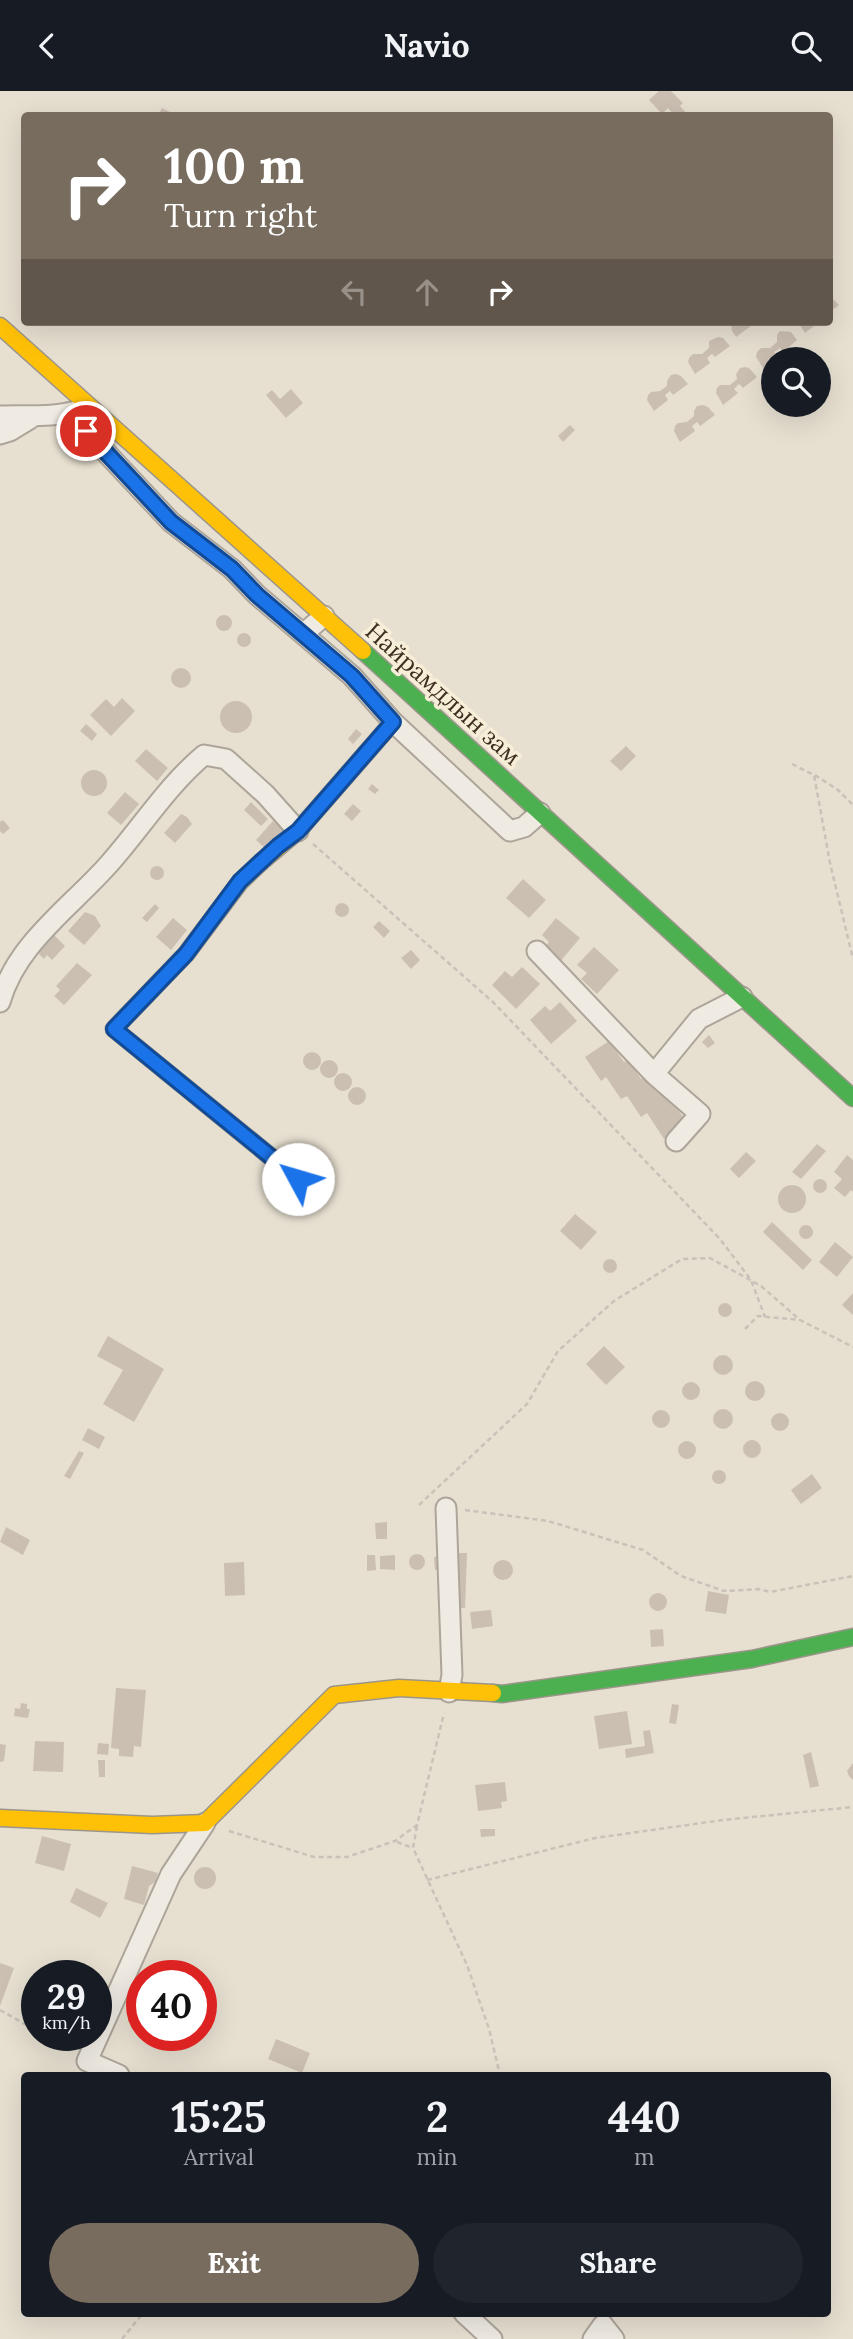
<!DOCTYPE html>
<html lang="en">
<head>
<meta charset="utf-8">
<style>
	:root { --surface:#171b24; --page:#20242c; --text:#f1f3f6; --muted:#9ea1a6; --accent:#786c5e }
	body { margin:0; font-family:Lora,serif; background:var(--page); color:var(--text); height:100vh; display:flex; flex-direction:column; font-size:26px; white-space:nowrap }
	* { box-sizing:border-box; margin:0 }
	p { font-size:23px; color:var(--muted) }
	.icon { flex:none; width:38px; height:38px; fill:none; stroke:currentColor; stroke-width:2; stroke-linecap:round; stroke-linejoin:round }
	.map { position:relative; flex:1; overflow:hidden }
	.sheet { position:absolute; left:21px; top:1981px; width:810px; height:245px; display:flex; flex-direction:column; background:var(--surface); border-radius:7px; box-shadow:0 7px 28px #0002 }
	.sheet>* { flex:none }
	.banner { position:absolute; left:21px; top:21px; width:812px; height:214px; border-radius:7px; box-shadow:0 7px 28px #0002; background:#786c5e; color:#fff; overflow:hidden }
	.buttons { position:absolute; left:761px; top:256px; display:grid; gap:14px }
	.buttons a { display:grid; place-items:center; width:70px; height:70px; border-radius:50%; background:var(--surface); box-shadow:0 7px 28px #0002; font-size:35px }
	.speed { position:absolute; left:21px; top:1869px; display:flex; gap:14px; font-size:35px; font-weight:700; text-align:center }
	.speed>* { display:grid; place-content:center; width:91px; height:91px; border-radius:50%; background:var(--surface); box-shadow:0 7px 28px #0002; line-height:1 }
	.speed small { font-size:18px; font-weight:400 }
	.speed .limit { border:10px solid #d22; background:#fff; color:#111 }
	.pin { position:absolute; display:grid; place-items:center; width:60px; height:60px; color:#fff; margin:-30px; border:4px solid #fff; border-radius:50%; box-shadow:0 2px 7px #0007 }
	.me { position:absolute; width:77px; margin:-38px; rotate:309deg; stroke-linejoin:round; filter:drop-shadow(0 0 5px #0008) }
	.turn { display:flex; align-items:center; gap:24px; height:147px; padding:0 28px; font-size:32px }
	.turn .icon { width:91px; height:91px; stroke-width:2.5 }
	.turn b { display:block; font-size:49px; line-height:60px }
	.lanes { display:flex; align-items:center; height:66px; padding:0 28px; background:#0003; justify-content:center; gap:35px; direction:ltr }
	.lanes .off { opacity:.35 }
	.eta { display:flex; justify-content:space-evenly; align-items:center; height:119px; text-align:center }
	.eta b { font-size:42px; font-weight:800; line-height:49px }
	.cta { display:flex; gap:14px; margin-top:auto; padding:14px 28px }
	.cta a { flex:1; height:80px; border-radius:42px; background:var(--accent); color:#fff; font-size:28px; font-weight:800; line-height:80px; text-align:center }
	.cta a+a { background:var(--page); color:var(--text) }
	header { display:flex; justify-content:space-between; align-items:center; height:91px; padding:0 28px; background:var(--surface); font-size:32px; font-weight:800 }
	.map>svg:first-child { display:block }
	.building { fill:#cbbfb2 }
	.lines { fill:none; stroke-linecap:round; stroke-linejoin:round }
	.street-casing { stroke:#ada599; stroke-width:23 }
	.fast-casing { stroke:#9c958a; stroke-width:19 }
	.slow-casing { stroke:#9c958a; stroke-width:19 }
	.path { stroke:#c8c2b9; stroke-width:2.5; stroke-dasharray:5 3.5; stroke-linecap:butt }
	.street { stroke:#efebe3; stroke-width:19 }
	.fast { stroke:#4caf50; stroke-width:16 }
	.slow { stroke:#ffc107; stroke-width:16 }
	.route-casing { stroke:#114b97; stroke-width:18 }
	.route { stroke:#1a73e8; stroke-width:12 }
	.labels { text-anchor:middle; stroke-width:7; stroke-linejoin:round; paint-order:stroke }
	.street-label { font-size:24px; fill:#3d2e20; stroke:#f7eed8 }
</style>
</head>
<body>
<header><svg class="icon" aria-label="back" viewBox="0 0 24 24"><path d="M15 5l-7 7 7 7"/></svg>Navio<svg class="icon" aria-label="search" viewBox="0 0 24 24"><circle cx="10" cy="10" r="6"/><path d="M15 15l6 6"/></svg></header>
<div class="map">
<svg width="853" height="2248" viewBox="0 0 853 2248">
	<rect width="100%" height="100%" fill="#e7e0d1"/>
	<path class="building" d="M659,0H671L683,12L680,15L688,24H674L668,17L662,23L649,9Z
		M162,17L176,24H158Z
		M830,205L839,214L830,221Z
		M731,231H748L751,235L736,246L732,240Z
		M798,231H819L805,242Z
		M780,240L791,241L797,249L783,261L780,257L774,261L778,266L763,277L756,266L757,261L761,257H770L777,251V244Z
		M718,246L723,247L730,255L715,266L712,263L707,267L710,272L695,283L688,271L689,267L693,263H702L709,257V250Z
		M746,276L750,278L757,286L743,297L739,293L734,298L738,302L723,314L716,302L717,297L720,294H730L737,288L736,283L740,277Z
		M676,283L681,285L688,293L673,304L670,300L665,304L668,309L654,320L647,309L648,304L651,301L660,300L667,295V290L671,284Z
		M291,298L303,312L286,327L266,304L272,299L280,308Z
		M703,314L708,316L715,324L700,335L697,331L692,335L695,340L680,351L674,340L675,335L678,332L687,331L694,325V320L697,315Z
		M570,334L575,339L563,351L558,345Z
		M216 532a8 8 0 1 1 16 0a8 8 0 1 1-16 0Z
		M237 549a7 7 0 1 1 14 0a7 7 0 1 1-14 0Z
		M171 587a10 10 0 1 1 20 0a10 10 0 1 1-20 0Z
		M122,607L135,620L111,645L90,624L106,608L114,616Z
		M220 626a16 16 0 1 1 32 0a16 16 0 1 1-32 0Z
		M86,633L97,643L92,650L80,640Z
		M356,638L362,643L353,653L348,648Z
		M626,655L636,665L621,680L610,670Z
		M146,658L168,677L157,690L135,670Z
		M81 692a13 13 0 1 1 26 0a13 13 0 1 1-26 0Z
		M372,693L379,699L375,703L368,698Z
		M125,701L139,713L121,734L107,722Z
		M251,711L268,728L261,735L244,719Z
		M353,713L361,720L352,730L344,723Z
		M181,723L187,726L192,733L175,752L164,742Z
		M3,729L10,737L3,743L0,740V731Z
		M273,730L284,740L267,759L256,749Z
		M150 782a7 7 0 1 1 14 0a7 7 0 1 1-14 0Z
		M523,788L546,809L529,827L506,807Z
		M335 819a7 7 0 1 1 14 0a7 7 0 1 1-14 0Z
		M155,813L159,817L147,831L142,827Z
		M85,821L95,825L101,835L84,854L68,840Z
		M173,827L187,839L171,859L156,846Z
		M556,827L580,847L559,872L543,858L549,851L542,844Z
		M379,830L390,840L384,847L373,836Z
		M54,844L65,855L52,869L47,864L44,868L37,861Z
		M594,856L619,879L597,903L581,888L587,882L577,874Z
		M411,859L420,869L411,878L401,867Z
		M77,872L92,884L64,914L54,905L60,899L56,895Z
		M522,876L540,893L516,918L492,894L505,880L512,886Z
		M560,911L577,930L551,953L530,929L545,915L550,920Z
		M709,944L715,952L708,957L702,951Z
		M609,950L624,971L628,969L641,988L647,983L661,1004L666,1001L687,1032L664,1048L647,1022L641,1026L627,1005L621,1008L606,986L601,990L585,966Z
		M303 970a9 9 0 1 1 18 0a9 9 0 1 1-18 0Z
		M320 978a9 9 0 1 1 18 0a9 9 0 1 1-18 0Z
		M334 991a9 9 0 1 1 18 0a9 9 0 1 1-18 0Z
		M348 1005a9 9 0 1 1 18 0a9 9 0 1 1-18 0Z
		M817,1053L826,1060L801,1088L792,1081Z
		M746,1061L756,1070L739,1087L730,1078Z
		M847,1064L853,1069V1101L851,1099L845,1106L834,1097L842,1088L834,1081Z
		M813 1095a7 7 0 1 1 14 0a7 7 0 1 1-14 0Z
		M778 1108a14 14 0 1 1 28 0a14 14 0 1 1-28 0Z
		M575,1123L597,1141L581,1159L560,1140Z
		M772,1131L812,1169L803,1179L763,1141Z
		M799 1141a7 7 0 1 1 14 0a7 7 0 1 1-14 0Z
		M835,1151L853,1166L837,1186L819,1171Z
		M603 1175a7 7 0 1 1 14 0a7 7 0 1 1-14 0Z
		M853,1202V1224L842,1214Z
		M718 1219a7 7 0 1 1 14 0a7 7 0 1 1-14 0Z
		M108,1245L164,1278L134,1331L103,1313L123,1279L97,1265Z
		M604,1255L625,1276L606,1294L586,1273Z
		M713 1274a10 10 0 1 1 20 0a10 10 0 1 1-20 0Z
		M745 1300a10 10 0 1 1 20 0a10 10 0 1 1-20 0Z
		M682 1300a9 9 0 1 1 18 0a9 9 0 1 1-18 0Z
		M713 1328a10 10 0 1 1 20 0a10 10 0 1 1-20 0Z
		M652 1328a9 9 0 1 1 18 0a9 9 0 1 1-18 0Z
		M771 1331a9 9 0 1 1 18 0a9 9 0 1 1-18 0Z
		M88,1337L105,1346L99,1358L82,1349Z
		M743 1358a9 9 0 1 1 18 0a9 9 0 1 1-18 0Z
		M678 1359a9 9 0 1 1 18 0a9 9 0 1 1-18 0Z
		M79,1360L84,1362L70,1388L64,1385Z
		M712 1386a7 7 0 1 1 14 0a7 7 0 1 1-14 0Z
		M812,1383L822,1397L801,1413L791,1399Z
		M387,1431V1448H376L375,1432Z
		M6,1436L30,1449L23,1464L0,1451Z
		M457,1462H467L465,1517H456Z
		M409 1471a8 8 0 1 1 16 0a8 8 0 1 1-16 0Z
		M367,1464H375L376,1479L367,1480Z
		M395,1464V1479L380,1478V1465Z
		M440,1465L441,1478L435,1479L434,1466Z
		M493 1479a10 10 0 1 1 20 0a10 10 0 1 1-20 0Z
		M244,1471L245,1504L225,1505L224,1472Z
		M708,1500L729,1504L726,1523L705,1520Z
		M649 1511a9 9 0 1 1 18 0a9 9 0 1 1-18 0Z
		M491,1519L493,1535L472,1538L470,1521Z
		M663,1538L664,1555L651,1556L650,1539Z
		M116,1597L146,1599L141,1656L134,1655L133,1666L119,1665V1658L111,1657Z
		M21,1612L27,1613V1618H30L28,1627L14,1625L15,1617L20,1618Z
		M672,1613L679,1614L676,1633L669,1632Z
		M627,1620L632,1653L599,1658L594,1625Z
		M650,1639L654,1662L626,1667L625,1658L645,1655L643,1640Z
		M35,1650L64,1651L63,1681L33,1680Z
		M98,1652L109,1653L108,1664L97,1663Z
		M0,1653L6,1654L4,1670L0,1671Z
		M811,1661L819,1695L810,1697L803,1664Z
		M98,1669H105V1686H99Z
		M853,1672V1689L849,1685L847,1680Z
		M505,1691L507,1710L501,1711L502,1717L478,1720L475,1694Z
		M480,1738H495V1745L481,1746Z
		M42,1745L71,1753L64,1780L35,1772Z
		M132,1775L158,1782L155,1791L149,1795L144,1814L124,1808Z
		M194 1787a11 11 0 1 1 22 0a11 11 0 1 1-22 0Z
		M76,1797L108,1812L100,1827L70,1811Z
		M0,1872L14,1877L0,1915Z
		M276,1948L310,1962L302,1982L268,1968Z"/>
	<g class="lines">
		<g class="street-casing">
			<path id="street" d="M69,322L171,431L232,478L257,504L303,543
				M0,325C26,324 54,327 79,319
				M0,343L10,340L33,326
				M324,525L303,543L352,585L393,631L510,740L524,736L540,722
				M537,860L654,983L700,1023L676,1050
				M0,911C16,853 71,816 109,773C141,737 167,695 204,664L226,668L265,703L298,740
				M654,983L699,928L742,906
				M446,1417L452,1584L449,1601
				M119,1984L87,1970L171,1783L205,1732
				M464,2222L492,2248
				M593,2248L603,2234L614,2248"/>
		</g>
		<g class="fast-casing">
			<path id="fast" d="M363,560L853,1007
				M261,771L240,791L186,863L114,938L298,1088
				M493,1602L502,1603L752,1568L853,1546"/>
		</g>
		<g class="slow-casing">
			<path id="slow" d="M0,235L363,560
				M261,771L298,740L393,631
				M0,1727L152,1734L205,1732L334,1604L399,1597L493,1602"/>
		</g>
		<path class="path" d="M792,673L814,684L830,772L853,868
			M815,684L838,699L853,714
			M313,753L493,911L720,1148L751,1189L765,1226
			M745,1238L758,1225L800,1229
			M419,1414L527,1313L558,1260L614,1210L682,1168L710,1167L761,1195L800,1229L853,1256
			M465,1419L548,1430L643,1459L681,1485L724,1500L759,1498L770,1501L853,1485
			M417,1735L413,1757L467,1874L489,1938L500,1984
			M229,1740L314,1766H347L395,1750L417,1734L444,1622
			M397,1751L413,1757
			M427,1789L595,1747L723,1729L853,1716
			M0,1919L37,1940
			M44,1944L72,1961
			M122,2248L143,2222"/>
		<use href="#street" class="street"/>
		<use href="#fast" class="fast"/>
		<use href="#slow" class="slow"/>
	</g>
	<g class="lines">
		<g class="route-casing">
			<path id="route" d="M86,340L171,431L232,478L257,504L352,585L393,631L298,740L278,755L240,790L186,863L114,938L298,1088"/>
		</g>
		<use href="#route" class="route"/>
	</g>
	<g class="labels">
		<g class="street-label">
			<text transform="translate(443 603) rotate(42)" y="8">Найрамдлын зам</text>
		</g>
	</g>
</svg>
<div class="buttons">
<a><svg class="icon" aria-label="search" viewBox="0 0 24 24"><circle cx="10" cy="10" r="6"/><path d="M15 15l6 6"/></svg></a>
</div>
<div class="speed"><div>29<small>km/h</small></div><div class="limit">40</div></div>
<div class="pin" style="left:86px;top:340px;background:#d93025"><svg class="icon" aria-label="arrive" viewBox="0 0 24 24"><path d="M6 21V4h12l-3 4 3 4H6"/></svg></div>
<svg class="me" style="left:298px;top:1088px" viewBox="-20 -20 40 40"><circle r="19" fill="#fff"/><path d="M0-13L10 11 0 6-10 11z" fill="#1a73e8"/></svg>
<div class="banner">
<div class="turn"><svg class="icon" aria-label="right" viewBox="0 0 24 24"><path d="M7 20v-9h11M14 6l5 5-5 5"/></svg><div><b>100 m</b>Turn right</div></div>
<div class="lanes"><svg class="icon off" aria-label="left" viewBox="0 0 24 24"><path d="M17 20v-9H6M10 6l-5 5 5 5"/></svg><svg class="icon off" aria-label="ahead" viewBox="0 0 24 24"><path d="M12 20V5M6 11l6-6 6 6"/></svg><svg class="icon" aria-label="right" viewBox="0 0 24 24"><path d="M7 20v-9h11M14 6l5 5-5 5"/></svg></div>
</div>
<section class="sheet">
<div class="eta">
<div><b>15:25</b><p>Arrival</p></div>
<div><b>2</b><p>min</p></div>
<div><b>440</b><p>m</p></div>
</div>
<div class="cta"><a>Exit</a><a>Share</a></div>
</section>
</div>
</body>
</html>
